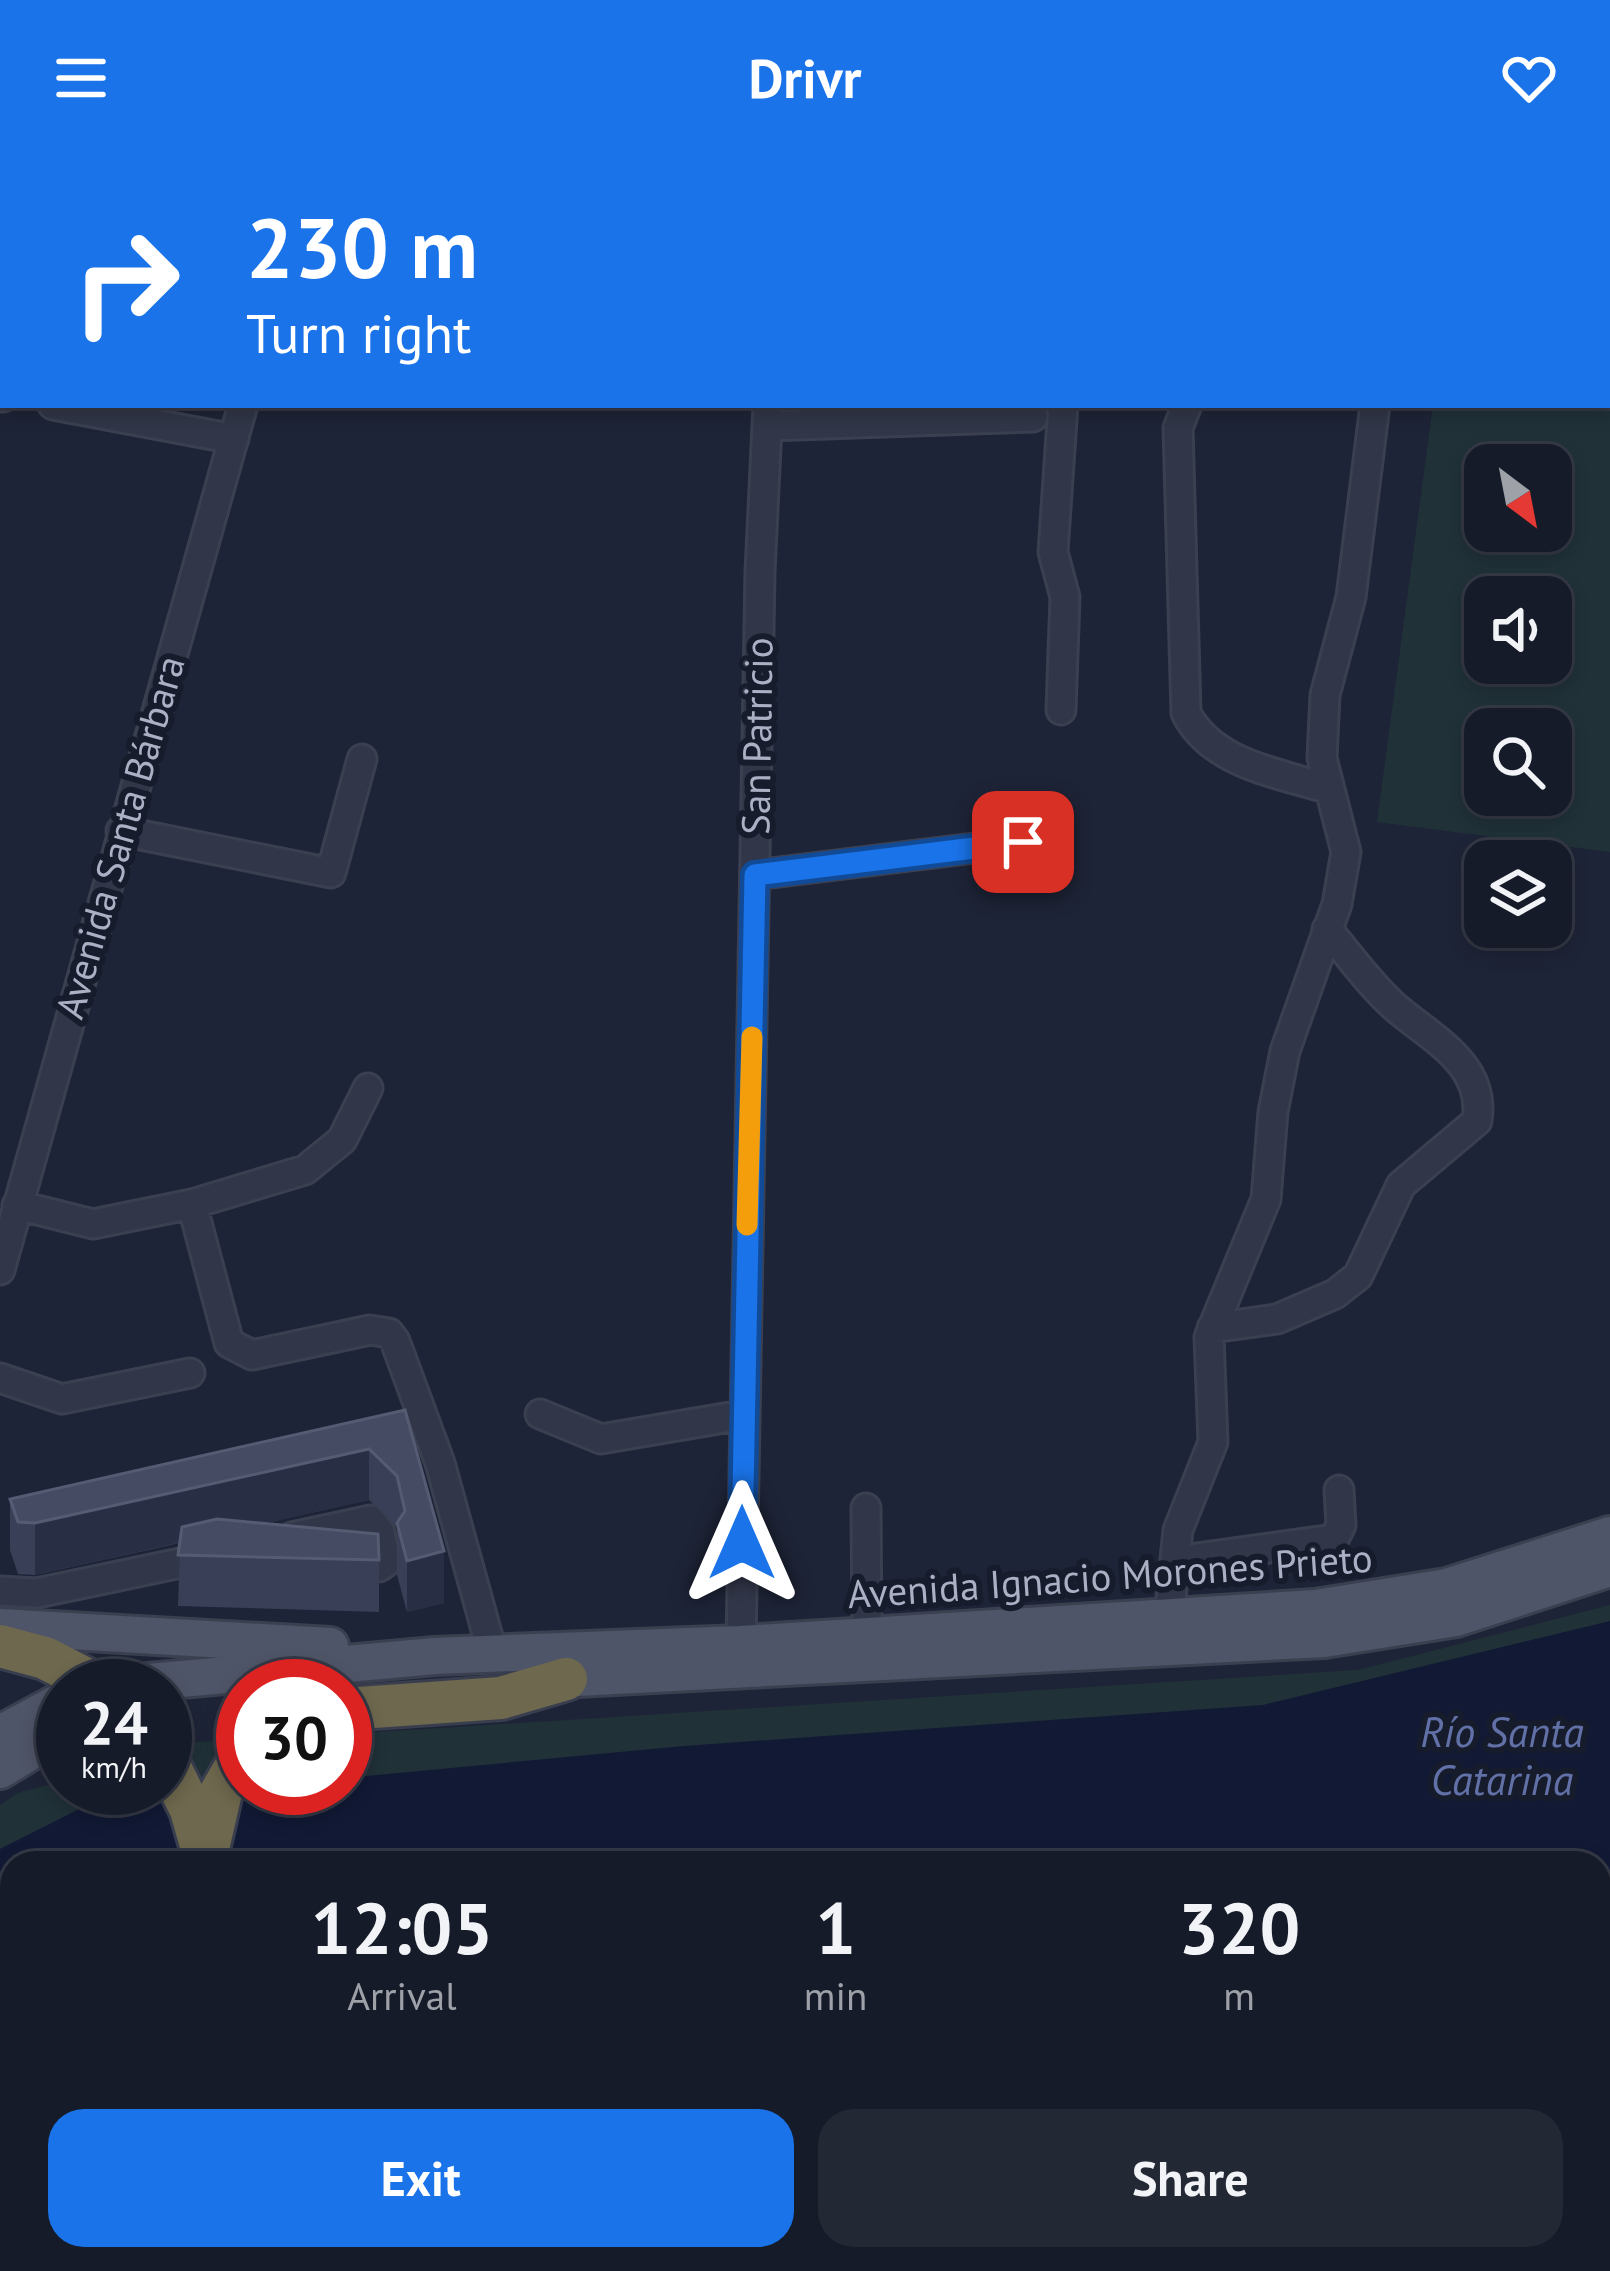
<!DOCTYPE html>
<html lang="en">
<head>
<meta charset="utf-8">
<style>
	:root { --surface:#161b29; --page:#232835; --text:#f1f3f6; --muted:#9ea1a8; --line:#353946; --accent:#1a73e8 }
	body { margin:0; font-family:"PT Sans",sans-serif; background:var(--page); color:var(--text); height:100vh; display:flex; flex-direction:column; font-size:45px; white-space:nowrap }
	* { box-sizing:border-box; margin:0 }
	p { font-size:39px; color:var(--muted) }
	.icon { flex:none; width:66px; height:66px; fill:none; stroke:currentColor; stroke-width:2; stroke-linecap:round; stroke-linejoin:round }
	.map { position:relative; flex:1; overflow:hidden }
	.side { position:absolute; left:0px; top:1695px; width:1611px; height:420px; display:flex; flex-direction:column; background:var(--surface); border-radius:36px 36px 0 0; box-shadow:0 6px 18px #0003,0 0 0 3px var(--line) }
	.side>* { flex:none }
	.hud { position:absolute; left:0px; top:0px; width:1611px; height:252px; box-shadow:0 6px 18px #0003,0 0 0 3px var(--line); background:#1a73e8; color:#fff; overflow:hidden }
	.needle { width:78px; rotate:148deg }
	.tools { position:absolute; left:1464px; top:288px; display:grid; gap:24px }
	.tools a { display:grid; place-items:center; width:108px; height:108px; border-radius:24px; background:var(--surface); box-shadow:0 6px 18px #0003,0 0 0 3px var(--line); font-size:60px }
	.speed { position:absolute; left:36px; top:1503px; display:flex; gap:24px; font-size:60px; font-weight:700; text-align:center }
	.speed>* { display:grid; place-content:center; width:156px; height:156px; border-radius:50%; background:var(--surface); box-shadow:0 6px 18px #0003,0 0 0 3px var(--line); line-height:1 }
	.speed small { font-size:30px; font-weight:400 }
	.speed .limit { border:18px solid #d22; background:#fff; color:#111 }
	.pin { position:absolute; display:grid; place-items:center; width:102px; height:102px; color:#fff; margin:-51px; border-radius:24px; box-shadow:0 6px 18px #0006 }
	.me { position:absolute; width:132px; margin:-66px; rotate:0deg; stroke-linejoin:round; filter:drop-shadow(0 0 9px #0008) }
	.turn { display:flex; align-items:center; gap:42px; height:252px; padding:0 48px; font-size:54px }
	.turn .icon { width:156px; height:156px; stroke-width:2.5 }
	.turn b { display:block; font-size:84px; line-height:102px }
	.eta { display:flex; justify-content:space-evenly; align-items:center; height:204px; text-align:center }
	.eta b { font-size:72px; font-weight:600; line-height:84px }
	.action { display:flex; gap:24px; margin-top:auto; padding:24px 48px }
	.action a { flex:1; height:138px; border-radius:36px; background:var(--accent); color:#fff; font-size:48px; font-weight:600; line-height:138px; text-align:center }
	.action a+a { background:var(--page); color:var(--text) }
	header { display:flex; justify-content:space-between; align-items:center; height:156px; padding:0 48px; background:var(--accent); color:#fff; font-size:54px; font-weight:600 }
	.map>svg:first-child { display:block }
	.green { fill:#203138; fill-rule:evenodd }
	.water { fill:#111935 }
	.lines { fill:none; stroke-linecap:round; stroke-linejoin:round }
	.minor-casing { stroke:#3b4051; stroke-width:33 }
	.major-casing { stroke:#3b4051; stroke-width:42 }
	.highway-casing { stroke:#393e4f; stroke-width:48 }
	.minor { stroke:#313648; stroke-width:27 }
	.major { stroke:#4f5568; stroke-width:36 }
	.highway { stroke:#6e684e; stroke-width:42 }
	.wall { fill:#383f57 }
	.shaded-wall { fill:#282f45 }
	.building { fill:#444b63; stroke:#545b72; stroke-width:3 }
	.route-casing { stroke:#114b97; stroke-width:30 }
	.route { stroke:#1a73e8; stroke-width:21 }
	.slow { stroke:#f59e0b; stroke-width:21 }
	.labels { text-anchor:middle; stroke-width:12; stroke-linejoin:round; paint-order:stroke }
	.street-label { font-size:39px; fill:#abb0c5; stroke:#171c2c }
	.water-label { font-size:42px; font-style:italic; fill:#6171a7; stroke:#171c2c }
</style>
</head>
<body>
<header><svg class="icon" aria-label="menu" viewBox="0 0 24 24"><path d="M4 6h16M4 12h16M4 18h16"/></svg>Drivr<svg class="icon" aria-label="heart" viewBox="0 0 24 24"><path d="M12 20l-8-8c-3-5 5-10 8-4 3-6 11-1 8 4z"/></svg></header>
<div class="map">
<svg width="1610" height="2115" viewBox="0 0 1610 2115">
	<rect width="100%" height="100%" fill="#1e2437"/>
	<path class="green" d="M1466,0H1610V696L1377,666L1433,249H1608V3ZM1485,309H1551V375H1485ZM1485,441H1551V507H1485ZM1485,573H1551V639H1485Z
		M1610,1449V1821L1599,1825V1707H12V2102L0,2106V1649L18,1637L63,1625V1632H165V1596L196,1586L243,1584V1632H345V1578L1358,1514Z
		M1599,2081L1609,2115H1151L1148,2103H1599Z"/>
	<path class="water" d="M1610,1465V1718L1599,1722V1707H12V1991L0,1996V1693L93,1646L243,1632H345V1622L684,1590L1263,1549Z"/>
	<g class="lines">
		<g class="minor-casing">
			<path id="minor" d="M311,3V0
				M772,3V0
				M1081,3V0
				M1411,3L1412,0
				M0,240L3,241
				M53,249L234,283
				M1187,249L1178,272L1186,557C1212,608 1278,617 1329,633
				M767,270L1033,261
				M1061,554L1065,441L1053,396L1063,249
				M121,675L331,717L362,603
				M755,719L1023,686
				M192,1048L229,1187L252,1199L370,1174L389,1177L395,1185L440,1307L493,1499
				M17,1049L93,1068L192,1048L305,1014L342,984L368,932
				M0,1114L243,249
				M1212,1172L1277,1163L1335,1138L1358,1120L1401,1029L1477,965C1486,908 1432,883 1395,851C1370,829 1349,799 1327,773
				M0,1222L62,1243L190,1217
				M540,1258L601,1283L742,1259
				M866,1352L867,1480
				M292,1381L371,1364L380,1376L386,1406L379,1411L344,1408
				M1175,1405L1334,1383L1341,1369L1339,1334
				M0,1435L37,1437L214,1400
				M1169,1461L1178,1374L1213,1286L1209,1181L1266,1043L1273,956L1285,895L1337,748L1346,696L1322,602L1325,539L1351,441L1375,249
				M741,1488L760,416L768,249
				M1599,1915L1610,1918
				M275,2103L279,2115
				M572,2103L582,2115
				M975,2103L978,2115
				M1033,2103L1035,2115
				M1069,2103L1073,2115
				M688,2114H719
				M302,2115L343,2103
				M637,2115L648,2103"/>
		</g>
		<g class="major-casing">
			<path id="major" d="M0,1471L330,1490
				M538,1524L1324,1483L1456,1462L1610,1412
				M104,1530L435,1500L741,1488L1316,1452L1447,1431L1610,1379
				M0,1578L63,1544
				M0,1614L63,1576"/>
		</g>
		<g class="highway-casing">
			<path id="highway" d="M0,1490L45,1502L99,1530
				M345,1553L501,1542L566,1523
				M165,1601L191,1654L206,1707
				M206,1701L221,1636L243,1598
				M1599,1827L1610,1823
				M1599,1883L1610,1878
				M17,2115L56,2103
				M123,2115L161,2103"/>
		</g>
		<use href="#minor" class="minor"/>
		<use href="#major" class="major"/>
		<use href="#highway" class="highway"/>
	</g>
	<path class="wall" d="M405,1254L444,1447L407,1456L397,1419V1371L369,1344L266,1367L379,1404V1456L178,1450L180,1387L35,1419L18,1418L10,1394V1343Z
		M1610,1978V2043L1599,2036V1997Z
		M744,2103H839L842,2115H744Z
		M1089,2103H1140L1143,2115H1093Z"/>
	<path class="shaded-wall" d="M369,1293V1344L35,1419V1367Z
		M444,1395V1447L407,1456V1405Z"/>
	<path class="building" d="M405,1254L444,1395L407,1405L397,1367L405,1355L397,1320L369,1293L35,1367L18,1366L10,1343Z
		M217,1363L378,1378L379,1404L178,1399L182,1371Z
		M1610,1978V2008L1599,2001V1997Z
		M404,2103H544L546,2110L524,2115H405Z
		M748,2103H839L842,2115H751Z
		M887,2103H975L977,2115H888Z
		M1098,2103H1140L1143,2115H1102Z"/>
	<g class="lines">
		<g class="route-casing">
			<path id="route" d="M742,1387L755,719L1023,686"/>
		</g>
		<use href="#route" class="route"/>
		<path class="slow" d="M747,1069L752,881"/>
	</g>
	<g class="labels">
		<g class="street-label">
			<text transform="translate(757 580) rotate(-89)" y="14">San Patricio</text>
			<text transform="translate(120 681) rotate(-74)" y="14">Avenida Santa Bárbara</text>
			<text transform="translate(1110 1420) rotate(-4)" y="14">Avenida Ignacio Morones Prieto</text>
		</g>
		<g class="water-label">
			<text x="1502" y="1591">Río Santa<tspan x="1502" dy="48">Catarina</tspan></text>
		</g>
	</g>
</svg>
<div class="tools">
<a><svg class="needle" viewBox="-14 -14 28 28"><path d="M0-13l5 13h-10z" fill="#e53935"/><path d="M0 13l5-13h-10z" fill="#9ea1a8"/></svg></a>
<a><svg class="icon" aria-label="sound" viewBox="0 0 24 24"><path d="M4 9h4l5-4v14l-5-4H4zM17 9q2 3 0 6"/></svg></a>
<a><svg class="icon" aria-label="search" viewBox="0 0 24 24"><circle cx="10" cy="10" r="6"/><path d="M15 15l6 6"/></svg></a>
<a><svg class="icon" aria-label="layers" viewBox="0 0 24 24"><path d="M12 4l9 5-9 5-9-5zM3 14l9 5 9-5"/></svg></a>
</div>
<div class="speed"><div>24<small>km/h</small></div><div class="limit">30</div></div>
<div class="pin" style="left:1023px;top:686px;background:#d93025"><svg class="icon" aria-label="arrive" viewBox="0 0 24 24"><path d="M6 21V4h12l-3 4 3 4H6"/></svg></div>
<svg class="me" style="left:742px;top:1387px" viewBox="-20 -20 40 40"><path d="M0-17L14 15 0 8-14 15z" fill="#1a73e8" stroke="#fff" stroke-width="4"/></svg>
<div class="hud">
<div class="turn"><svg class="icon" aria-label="right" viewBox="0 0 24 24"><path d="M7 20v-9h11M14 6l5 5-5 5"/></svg><div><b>230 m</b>Turn right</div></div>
</div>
<section class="side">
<div class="eta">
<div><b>12:05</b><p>Arrival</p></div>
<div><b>1</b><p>min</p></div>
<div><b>320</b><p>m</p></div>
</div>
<div class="action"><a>Exit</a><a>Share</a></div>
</section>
</div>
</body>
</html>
